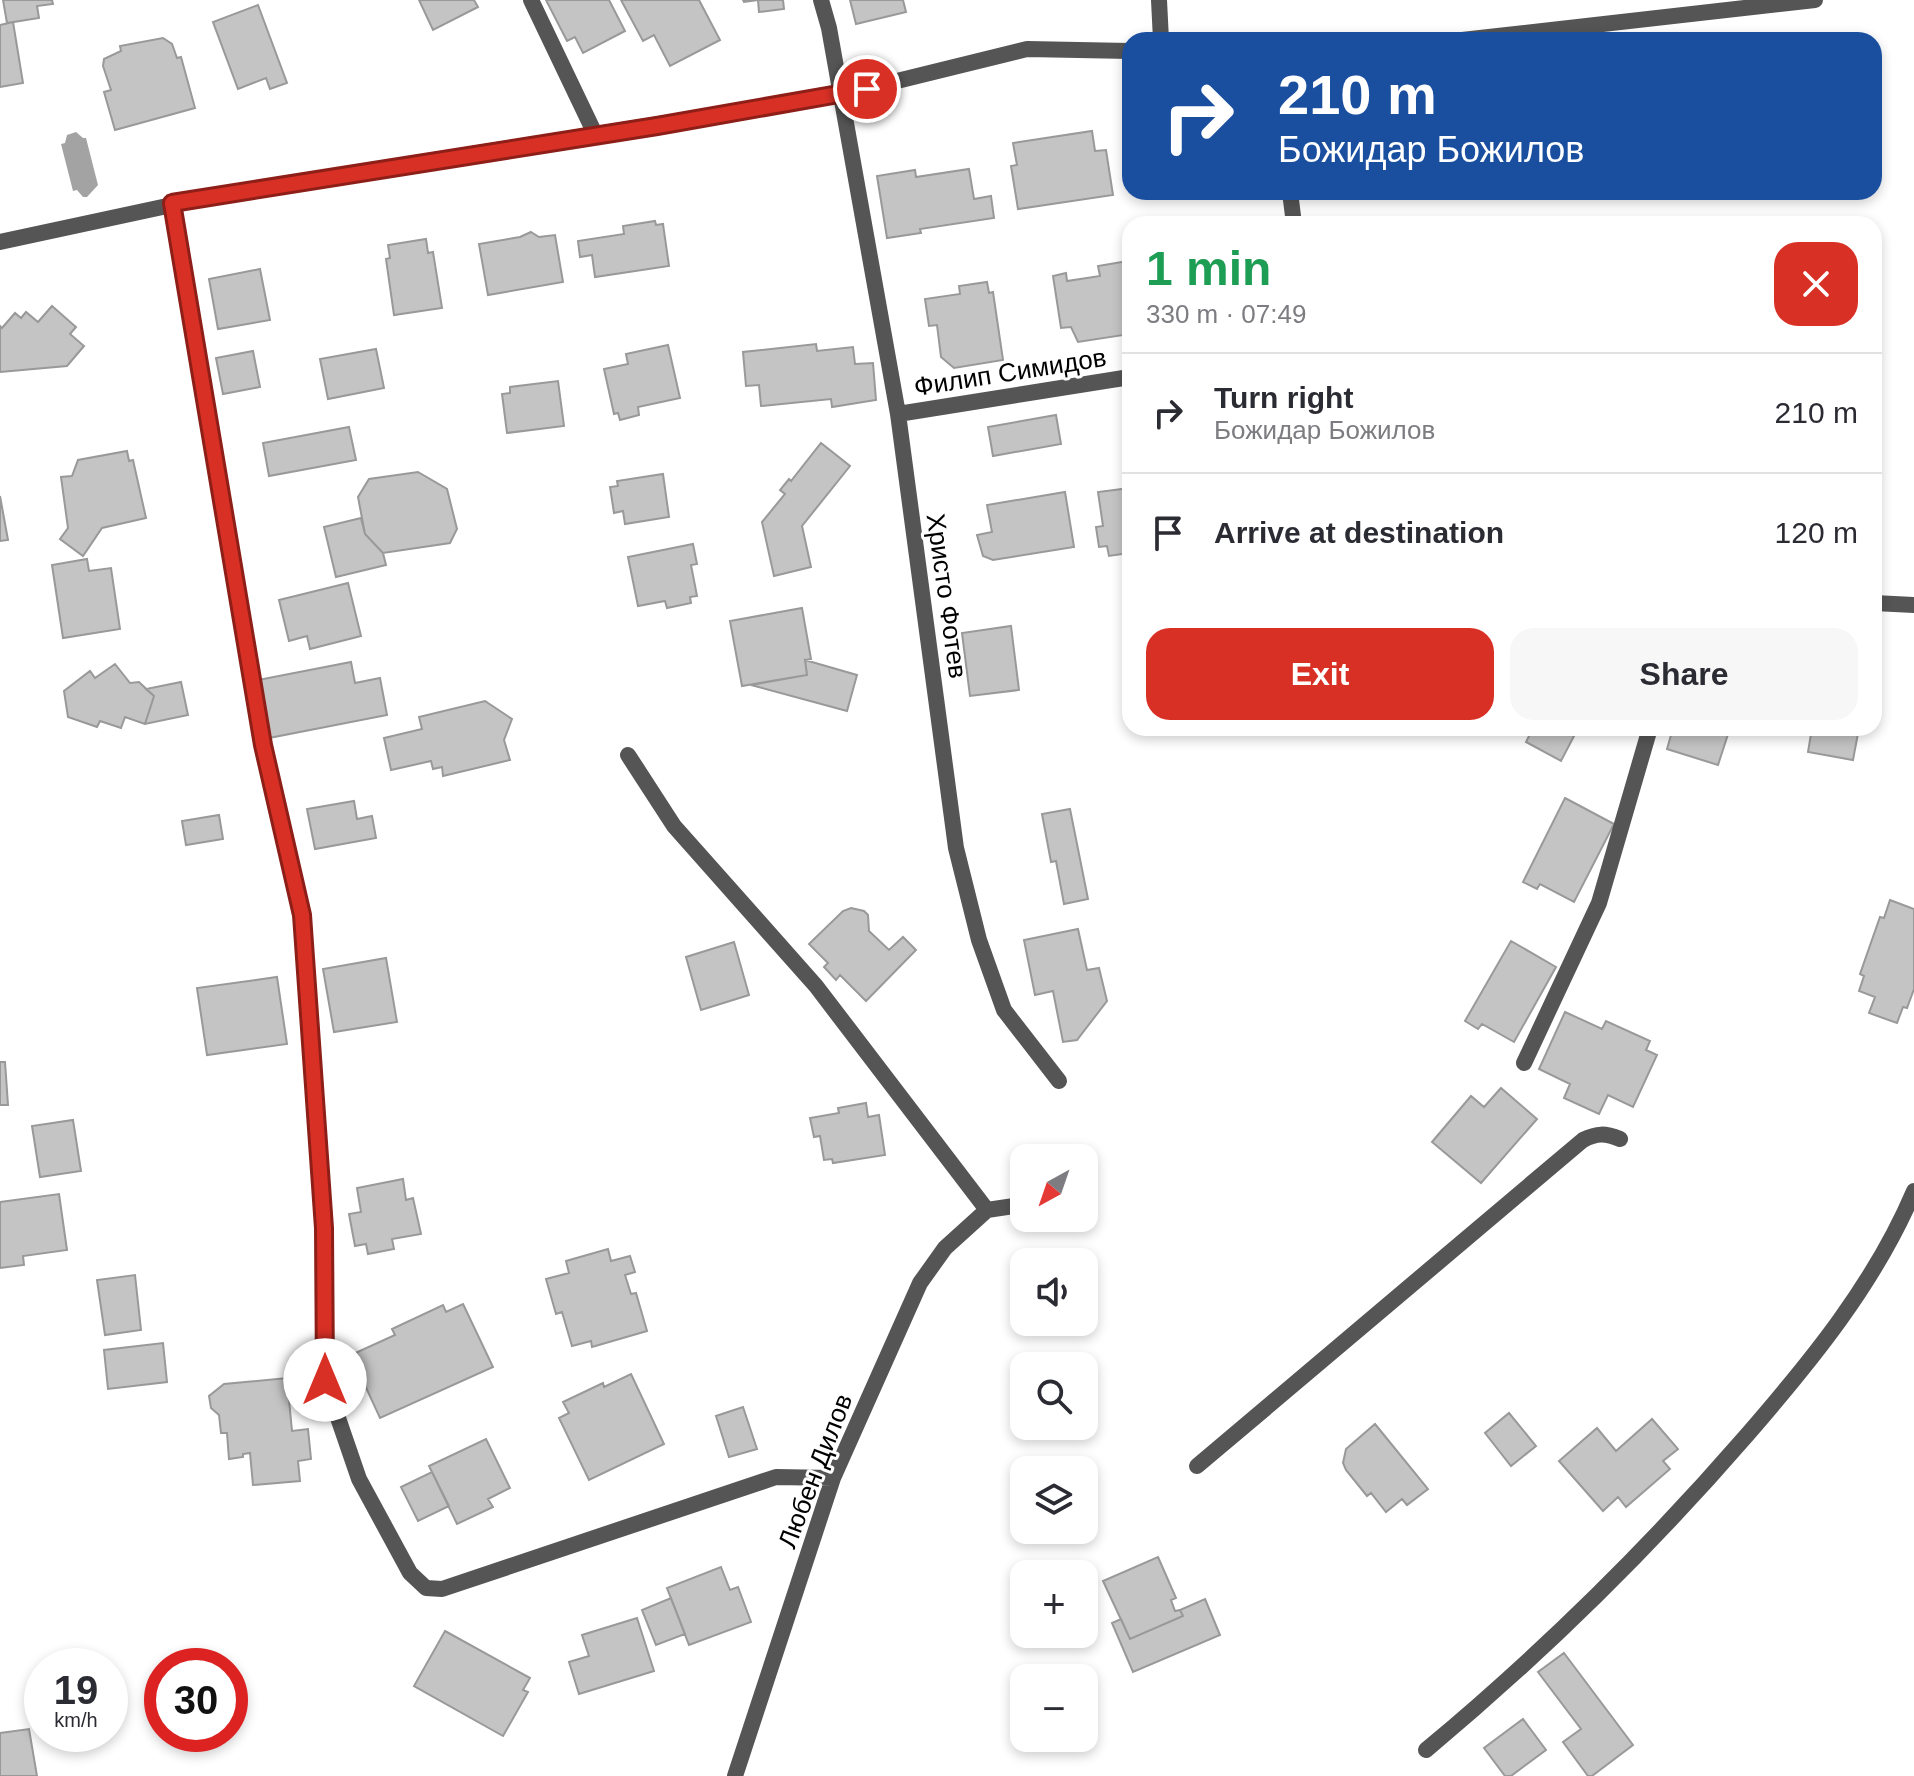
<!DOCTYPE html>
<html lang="en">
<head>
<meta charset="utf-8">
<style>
	:root { --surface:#fff; --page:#f7f7f7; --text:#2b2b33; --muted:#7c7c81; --line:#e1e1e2; --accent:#d93025 }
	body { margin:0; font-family:Arial,sans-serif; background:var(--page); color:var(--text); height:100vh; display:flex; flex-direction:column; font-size:30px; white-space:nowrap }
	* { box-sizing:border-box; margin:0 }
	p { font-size:26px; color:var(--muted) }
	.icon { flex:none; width:44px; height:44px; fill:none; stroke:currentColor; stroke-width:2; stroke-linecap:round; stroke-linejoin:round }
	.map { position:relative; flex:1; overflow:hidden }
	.drawer { position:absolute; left:1122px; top:216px; width:760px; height:520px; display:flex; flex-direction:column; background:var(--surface); border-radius:24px; box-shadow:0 4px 12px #0003 }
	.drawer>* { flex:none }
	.top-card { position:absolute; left:1122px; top:32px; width:760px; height:168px; border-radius:24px; box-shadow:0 4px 12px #0003; background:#1a4fa0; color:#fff; overflow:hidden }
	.needle { width:52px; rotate:220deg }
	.buttons { position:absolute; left:1010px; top:1144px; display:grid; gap:16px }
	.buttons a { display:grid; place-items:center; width:88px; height:88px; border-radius:16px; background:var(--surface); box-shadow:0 4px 12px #0003; font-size:40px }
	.speed { position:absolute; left:24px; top:1648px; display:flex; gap:16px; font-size:40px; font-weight:700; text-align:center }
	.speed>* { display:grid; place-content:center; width:104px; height:104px; border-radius:50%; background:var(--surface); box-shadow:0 4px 12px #0003; line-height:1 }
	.speed small { font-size:20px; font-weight:400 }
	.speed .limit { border:12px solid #d22; background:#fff; color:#111 }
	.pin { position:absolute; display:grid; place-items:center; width:68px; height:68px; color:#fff; margin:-34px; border:4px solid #fff; border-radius:50%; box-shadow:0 2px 8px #0007 }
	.me { position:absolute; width:88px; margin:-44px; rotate:0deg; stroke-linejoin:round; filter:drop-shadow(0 0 6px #0008) }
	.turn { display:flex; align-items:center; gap:28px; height:168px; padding:0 24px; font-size:36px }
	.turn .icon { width:104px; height:104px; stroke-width:2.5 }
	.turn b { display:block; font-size:56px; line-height:68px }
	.round { display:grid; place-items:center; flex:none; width:84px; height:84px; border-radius:24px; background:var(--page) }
	.overview { display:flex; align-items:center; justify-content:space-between; height:136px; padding:0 24px }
	h1 { font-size:48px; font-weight:800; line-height:60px; color:#1e9e55 }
	.button { display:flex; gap:16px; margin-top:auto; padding:16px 24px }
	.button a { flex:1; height:92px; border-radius:24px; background:var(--accent); color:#fff; font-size:32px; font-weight:800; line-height:92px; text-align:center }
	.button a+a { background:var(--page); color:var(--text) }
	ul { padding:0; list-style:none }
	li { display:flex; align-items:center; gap:24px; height:120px; padding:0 24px; border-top:2px solid var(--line) }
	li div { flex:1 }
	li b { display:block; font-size:30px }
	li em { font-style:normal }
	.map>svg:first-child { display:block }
	.water { fill:#a3a3a3 }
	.building { fill:#c4c4c4; stroke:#999; stroke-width:2 }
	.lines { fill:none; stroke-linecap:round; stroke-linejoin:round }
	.service { stroke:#555; stroke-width:16 }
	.minor { stroke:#555; stroke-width:16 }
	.route-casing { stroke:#8d1f18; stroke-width:20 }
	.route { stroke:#d93025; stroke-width:14 }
	.labels { text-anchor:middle; stroke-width:6; stroke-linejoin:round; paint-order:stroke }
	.street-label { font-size:26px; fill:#000; stroke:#fff }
</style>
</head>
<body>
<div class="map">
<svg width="1914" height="1776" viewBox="0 0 1914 1776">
	<rect width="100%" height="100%" fill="#fff"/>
	<path class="water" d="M76,132L83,138H86L98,185L87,197H83L77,190L73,191L61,144L65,143L67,135Z"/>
	<path class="building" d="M3,0H52L53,4L37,6L39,18L7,23Z
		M419,0H474L478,7L433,30Z
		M546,0H609L625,31L583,53L575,37L567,41Z
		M621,0H699L720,40L670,66L654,35L643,41Z
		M743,0H783L784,9L759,12L758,0L744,2Z
		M850,0H903L906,12L856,24Z
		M258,5L287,83L270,89L266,78L238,89L213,22Z
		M13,22L23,83L0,87V25Z
		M163,38L172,44L177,58L181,57L195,108L115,130L104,92L111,90L103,66L104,59L121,51L120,46Z
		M1092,131L1095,151L1106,150L1113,195L1018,209L1011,166L1017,165L1013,143Z
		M969,169L974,199L991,196L994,218L920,229L921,233L887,238L877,176L915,170L916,177Z
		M655,221L656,225L663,224L669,266L595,277L592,255L580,257L578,241L624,234L623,226Z
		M531,232L539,237L555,235L563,282L488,295L479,244L520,237Z
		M426,239L428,253L433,252L442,308L394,315L386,259L390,258L388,245Z
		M1128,261L1130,334L1078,342L1071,327L1061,328L1053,276L1066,273L1067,281L1100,276L1098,266Z
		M260,269L270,320L218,329L209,279Z
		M987,282L989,293L993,292L1003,360L954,368L941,357L937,325L929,326L925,299L960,294L959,286Z
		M52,306L76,327L70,334L84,346L67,366L0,372V326L2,328L15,313L21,318L26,312L38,322Z
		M816,344L817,351L853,347L855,364L873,363L876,400L832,407L831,399L761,406L759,385L746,386L743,352Z
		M668,345L680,398L638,407L639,415L620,420L618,413L614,414L604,369L628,364L626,354Z
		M376,349L384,388L328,399L320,359Z
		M253,351L260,387L223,394L216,358Z
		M558,381L564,426L507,433L502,394L510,393V387Z
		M1056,415L1061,444L993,456L988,427Z
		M349,427L356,460L269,476L263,443Z
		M821,443L850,466L802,526L811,567L774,576L762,522L785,494L780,490L789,479L791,481Z
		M127,451L129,461L133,460L146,518L102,528L83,556L60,539L68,528L61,477L72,476L78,460Z
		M418,472L447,489L457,529L450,543L383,553L365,534L358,497L369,479Z
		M663,474L669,517L625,524L623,511L614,513L610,487L618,486L617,481Z
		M1130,488V553L1109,556L1107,546L1099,547L1096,527L1103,526L1098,492Z
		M1065,492L1074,547L993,560L983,556L977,535L992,532L987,505Z
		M0,496L8,540L0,541Z
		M361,518L365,534L383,553L386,565L336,577L324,527Z
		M693,544L697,564L691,565L697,596L690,597L691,603L667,608L665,601L638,606L628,557Z
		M87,559L89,571L111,568L120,629L63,638L52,565Z
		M348,583L361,636L310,649L307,636L289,641L279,600Z
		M802,608L811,659L805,660L807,675L742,686L730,621Z
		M1011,626L1019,690L970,696L962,633Z
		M805,660L857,675L847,711L751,685L807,675Z
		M351,662L355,683L380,678L387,715L269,738L258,680Z
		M115,664L130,683L139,682L154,696L145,724L125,717L121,728L100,721L97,727L68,717L64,691L90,671L95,678Z
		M181,682L188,715L145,724L154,696L146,689Z
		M485,701L512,719L504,740L510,760L443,776L442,767L433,769L431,761L391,770L384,738L422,729L419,717Z
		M1533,728H1563L1574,736L1561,761L1526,742Z
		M1673,728H1730L1718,765L1667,749Z
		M1812,728H1859L1853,760L1808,752Z
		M1565,798L1614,824L1574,902L1540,884L1537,889L1523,882Z
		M354,801L357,819L372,816L376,838L315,849L307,809Z
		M1070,809L1088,899L1064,904L1056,861L1051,862L1042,814Z
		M219,815L223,839L186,845L182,821Z
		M1890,900L1914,909V989L1907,1008L1903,1007L1897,1023L1869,1013L1875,997L1859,991L1864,976L1860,974L1880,917L1884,918Z
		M851,908L864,911L868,915L869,931L889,950L903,937L916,950L866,1001L840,975L836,980L824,967L828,963L809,944L843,911Z
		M1078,929L1087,970L1099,968L1107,1001L1077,1040L1063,1042L1053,991L1035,995L1024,940Z
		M1511,941L1556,967L1514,1042L1482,1024L1478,1029L1465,1021Z
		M734,942L749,995L701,1010L686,957Z
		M386,958L397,1022L334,1032L323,969Z
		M277,977L287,1044L207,1055L197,988Z
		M1565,1012L1602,1029L1606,1021L1650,1041L1646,1050L1657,1055L1633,1107L1608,1095L1599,1114L1564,1098L1570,1084L1539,1069Z
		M0,1062H5L8,1105H0Z
		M1501,1088L1537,1119L1481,1183L1432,1142L1471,1096L1484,1107Z
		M866,1103L868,1117L879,1115L885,1155L833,1163L832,1159L824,1160L820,1136L814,1137L810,1118L839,1113L838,1108Z
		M73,1120L81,1171L40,1177L32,1126Z
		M403,1179L406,1200L413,1198L421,1234L392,1239L394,1249L368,1254L366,1244L355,1246L349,1214L361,1212L357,1188Z
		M59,1194L67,1250L23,1256L24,1265L0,1268V1202Z
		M608,1249L611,1261L630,1256L635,1272L625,1275L631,1294L636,1293L647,1331L592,1347L591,1341L572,1346L562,1312L556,1314L546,1279L569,1273L566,1261Z
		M135,1275L141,1330L105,1335L97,1280Z
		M463,1304L493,1367L380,1418L351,1355L395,1335L392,1329L443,1305L446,1312Z
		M163,1343L167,1382L108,1389L104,1350Z
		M631,1374L664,1444L589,1480L559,1418L569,1413L563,1402L603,1383L604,1387Z
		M287,1378L292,1431L308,1429L311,1459L298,1461L300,1481L253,1485L250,1453L243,1454V1457L229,1459L227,1433H221L219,1415L211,1408L209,1396L224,1384Z
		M743,1407L757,1449L729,1457L716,1416Z
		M1509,1413L1536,1446L1511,1466L1485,1433Z
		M1652,1419L1678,1449L1663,1461L1670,1469L1626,1507L1618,1497L1603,1511L1559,1461L1597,1428L1616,1451Z
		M1375,1424L1428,1489L1407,1505L1402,1499L1386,1512L1371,1493L1367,1496L1346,1470L1343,1463L1346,1449Z
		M486,1439L510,1488L488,1499L493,1507L457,1524L429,1466Z
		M432,1472L449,1506L418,1521L401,1487Z
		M1158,1557L1176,1598L1171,1600L1175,1611L1180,1610L1183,1616L1130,1639L1103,1581Z
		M721,1567L730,1590L738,1587L751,1622L689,1645L667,1588Z
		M671,1598L685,1634L656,1645L642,1610Z
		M1205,1599L1220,1635L1133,1672L1112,1623L1121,1619L1130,1639L1183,1616L1180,1610Z
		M637,1618L654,1671L579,1694L569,1662L589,1656L582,1635Z
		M445,1631L530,1678L523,1690L528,1692L503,1736L414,1686Z
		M1564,1653L1633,1745L1592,1776H1588L1563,1742L1581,1729L1538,1672Z
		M1523,1719L1546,1750L1511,1776H1505L1484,1748Z
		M29,1729L37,1776H0V1733Z"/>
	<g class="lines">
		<path class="service" d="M1159,0L1161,40
			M1290,192L1294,224
			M628,755L674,826L816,986L987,1210
			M1524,1063L1599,903L1650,728
			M1197,1466L1583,1140C1597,1133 1605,1133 1620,1139"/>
		<path class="minor" d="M531,0L596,136
			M821,0L829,28L898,414L956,848L979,940L1004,1010L1059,1081
			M1462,40L1815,0
			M172,203L263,745L302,915L324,1228L325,1380L359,1479L410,1573L426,1588L442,1589L776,1477L833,1478
			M0,242L223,194L840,95L1027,49L1130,51
			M898,414L1130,377
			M1874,603L1914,605
			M1426,1750C1540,1655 1649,1548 1747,1435C1812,1360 1875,1283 1914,1191
			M735,1776L833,1478L920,1283L945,1248L987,1210L1020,1205"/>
	</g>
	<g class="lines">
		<g class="route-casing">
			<path id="route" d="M325,1380L324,1228L302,915L263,745L172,203L657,126L867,89"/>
		</g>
		<use href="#route" class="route"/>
	</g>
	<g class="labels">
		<g class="street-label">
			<text transform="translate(1010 372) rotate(-9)" y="9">Филип Симидов</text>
			<text transform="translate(947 596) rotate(82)" y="9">Христо Фотев</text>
			<text transform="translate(815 1471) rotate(-69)" y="9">Любен Дилов</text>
		</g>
	</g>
</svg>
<div class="buttons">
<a><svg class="needle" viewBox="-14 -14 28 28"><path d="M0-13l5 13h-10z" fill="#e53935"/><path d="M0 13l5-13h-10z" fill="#7c7c81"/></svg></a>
<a><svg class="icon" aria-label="sound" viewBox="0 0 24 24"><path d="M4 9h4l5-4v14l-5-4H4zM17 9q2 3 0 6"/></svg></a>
<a><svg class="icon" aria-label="search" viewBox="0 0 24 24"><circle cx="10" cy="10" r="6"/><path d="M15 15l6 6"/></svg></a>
<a><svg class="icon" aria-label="layers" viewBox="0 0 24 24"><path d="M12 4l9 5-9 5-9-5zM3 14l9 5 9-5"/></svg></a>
<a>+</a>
<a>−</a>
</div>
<div class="speed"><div>19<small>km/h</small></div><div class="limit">30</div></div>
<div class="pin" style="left:867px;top:89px;background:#d93025"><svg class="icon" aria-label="arrive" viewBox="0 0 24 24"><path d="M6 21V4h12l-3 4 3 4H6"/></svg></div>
<svg class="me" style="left:325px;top:1380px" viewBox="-20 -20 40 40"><circle r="19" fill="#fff"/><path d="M0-13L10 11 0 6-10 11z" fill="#d93025"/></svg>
<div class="top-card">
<div class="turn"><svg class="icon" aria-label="right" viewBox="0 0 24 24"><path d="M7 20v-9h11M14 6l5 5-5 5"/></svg><div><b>210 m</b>Божидар Божилов</div></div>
</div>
<section class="drawer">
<div class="overview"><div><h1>1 min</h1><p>330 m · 07:49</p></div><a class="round" style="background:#d93025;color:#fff"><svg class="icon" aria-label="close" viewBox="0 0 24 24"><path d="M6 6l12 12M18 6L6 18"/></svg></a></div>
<ul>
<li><svg class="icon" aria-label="right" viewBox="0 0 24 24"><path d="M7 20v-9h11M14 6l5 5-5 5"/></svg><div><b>Turn right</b><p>Божидар Божилов</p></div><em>210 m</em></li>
<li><svg class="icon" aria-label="arrive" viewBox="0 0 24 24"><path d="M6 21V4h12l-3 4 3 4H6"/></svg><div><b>Arrive at destination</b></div><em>120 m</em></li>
</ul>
<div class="button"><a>Exit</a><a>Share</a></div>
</section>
</div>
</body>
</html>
